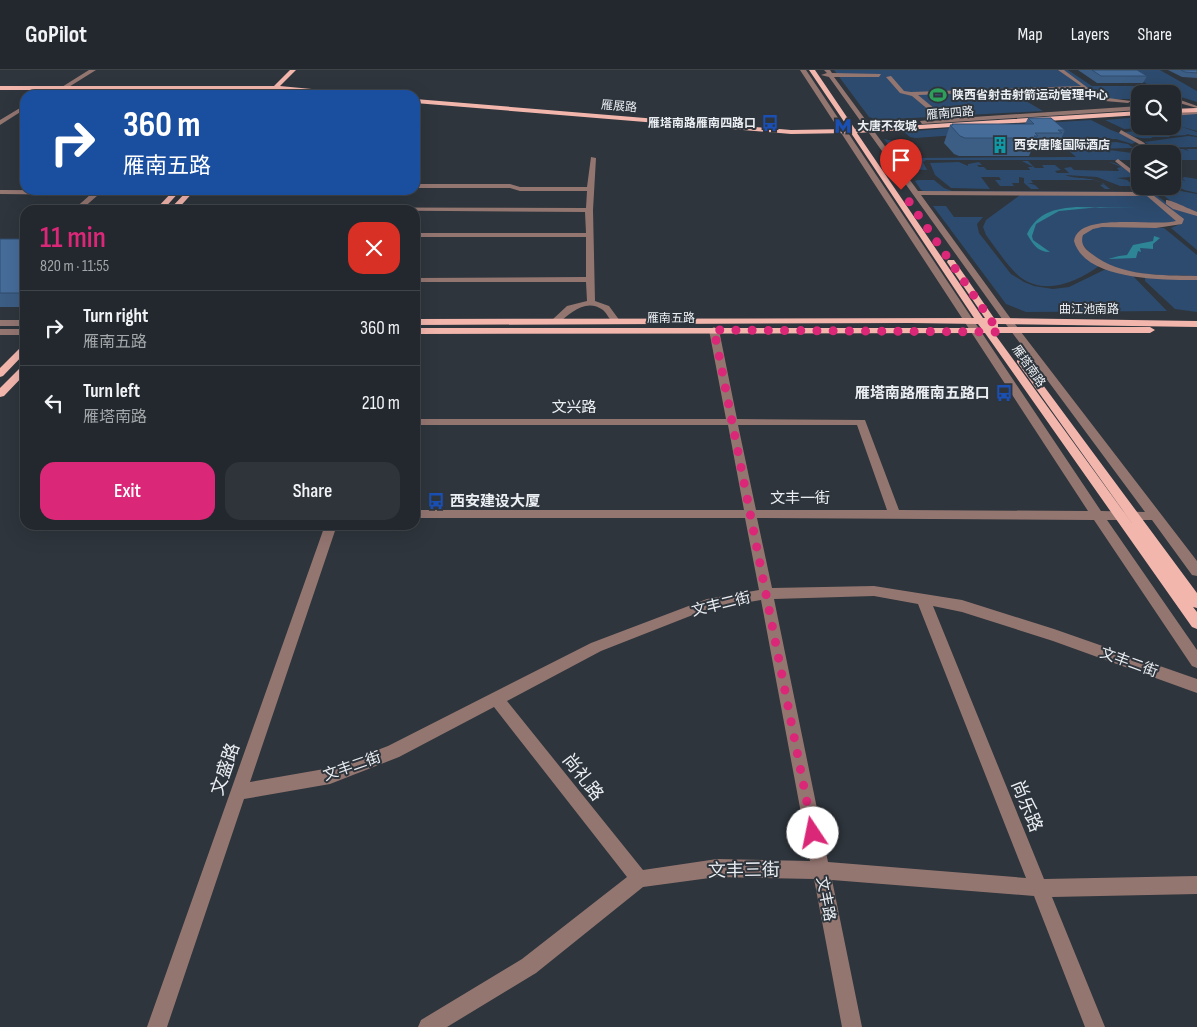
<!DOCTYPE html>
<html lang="en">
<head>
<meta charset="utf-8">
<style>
	:root { --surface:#22282d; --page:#2e3439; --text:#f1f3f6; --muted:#a2a6aa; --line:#3f4449; --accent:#db2777 }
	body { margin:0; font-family:"Sofia Sans Condensed","Noto Sans SC",sans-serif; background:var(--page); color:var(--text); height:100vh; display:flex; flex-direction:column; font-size:19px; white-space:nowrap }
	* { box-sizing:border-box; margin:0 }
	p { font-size:16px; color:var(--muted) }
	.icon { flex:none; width:28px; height:28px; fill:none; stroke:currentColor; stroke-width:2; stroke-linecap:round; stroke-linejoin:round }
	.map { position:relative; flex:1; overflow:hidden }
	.details { position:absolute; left:20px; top:135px; width:400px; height:325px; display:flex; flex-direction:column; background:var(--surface); border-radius:15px; box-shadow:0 5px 20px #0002,0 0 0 1px var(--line) }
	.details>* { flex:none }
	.hud { position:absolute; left:20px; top:20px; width:400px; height:105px; border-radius:15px; box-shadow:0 5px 20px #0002,0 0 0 1px var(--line); background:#1a4fa0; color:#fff; overflow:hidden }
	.fabs { position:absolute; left:1131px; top:15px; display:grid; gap:10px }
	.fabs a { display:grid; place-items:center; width:50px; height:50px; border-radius:10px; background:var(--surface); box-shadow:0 5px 20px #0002,0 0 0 1px var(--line); font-size:25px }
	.pin { position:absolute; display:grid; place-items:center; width:42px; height:42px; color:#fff; margin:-51px -21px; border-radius:50% 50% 50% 0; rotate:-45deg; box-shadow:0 0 5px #0007 }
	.pin .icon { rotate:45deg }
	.me { position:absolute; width:55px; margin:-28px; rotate:349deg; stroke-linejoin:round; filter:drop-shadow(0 0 4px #0008) }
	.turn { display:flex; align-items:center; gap:18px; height:105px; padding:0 20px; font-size:22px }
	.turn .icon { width:65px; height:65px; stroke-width:2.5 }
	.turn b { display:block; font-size:35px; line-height:42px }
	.round { display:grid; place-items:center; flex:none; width:52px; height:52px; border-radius:15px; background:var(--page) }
	.headline { display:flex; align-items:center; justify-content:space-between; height:85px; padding:0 20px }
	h1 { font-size:30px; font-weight:600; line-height:38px; color:var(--accent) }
	.primary-button { display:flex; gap:10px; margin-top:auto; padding:10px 20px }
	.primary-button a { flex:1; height:58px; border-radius:15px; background:var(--accent); color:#fff; font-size:20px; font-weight:600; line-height:58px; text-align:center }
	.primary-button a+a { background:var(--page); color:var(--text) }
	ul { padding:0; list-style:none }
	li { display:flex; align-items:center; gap:15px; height:75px; padding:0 20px; border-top:1px solid var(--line) }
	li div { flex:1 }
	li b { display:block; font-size:19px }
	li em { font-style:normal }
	header { display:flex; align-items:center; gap:30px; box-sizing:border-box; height:70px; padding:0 25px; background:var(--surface); border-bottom:1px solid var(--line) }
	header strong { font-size:24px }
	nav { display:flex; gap:28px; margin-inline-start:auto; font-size:18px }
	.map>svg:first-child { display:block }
	.green { fill:#2d4b6e }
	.water { fill:#2d8596 }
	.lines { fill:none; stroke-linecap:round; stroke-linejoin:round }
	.minor { fill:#947671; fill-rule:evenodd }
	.major { fill:#f3b6ad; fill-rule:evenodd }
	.wall { fill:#3c5d84 }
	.building { fill:#466c9a; stroke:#314c6c }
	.route { stroke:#db2777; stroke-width:9; stroke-dasharray:0 16.2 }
	.labels { text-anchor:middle; stroke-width:4; stroke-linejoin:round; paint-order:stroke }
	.far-poi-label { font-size:12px; font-weight:bold; fill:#ebeff4; stroke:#2e353c; text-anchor:start }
	.far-street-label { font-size:12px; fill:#ebeff4; stroke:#2e353c }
	.poi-label { font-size:15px; font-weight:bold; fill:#ebeff4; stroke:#2e353c; text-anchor:end }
	.street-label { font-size:15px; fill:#ebeff4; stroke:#2e353c }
	.near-street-label { font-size:18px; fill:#ebeff4; stroke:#2e353c }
</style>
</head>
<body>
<header>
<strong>GoPilot</strong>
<nav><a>Map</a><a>Layers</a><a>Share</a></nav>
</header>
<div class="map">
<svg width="1197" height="957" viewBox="0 0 1197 957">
	<rect width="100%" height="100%" fill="#2e353c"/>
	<path class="green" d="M834,0H1068L1092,16H1150L1125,0H1160L1197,21V32L1181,27H1173L1172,24H1140V29H1111L1096,19L1019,22L1027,27L1021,28L1043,41L877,50L869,47Z
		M1197,43V61L1179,56L1124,59L1105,50L1140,47V56H1172L1173,45Z
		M1091,50L1111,60L1122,64L1136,72L1132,74L1116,69L1077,70L1078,72L1073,74L1090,83L1089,81L1106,80L1110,83L1109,80L1132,83L1131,81L1136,79V76C1143,75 1147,80 1151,84H1140V90H926L923,92L927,100L906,99L884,69L903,73L915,88L1076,87L1045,60L981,57Z
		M1182,57L1197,62V66L1186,64L1187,65L1172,66L1168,65L1170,67H1151L1153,68C1143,69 1134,68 1125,62Z
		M951,58L957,65L915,68L910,67L904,62Z
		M1188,66L1197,67V77L1156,78L1144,72Z
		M1116,72L1128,74L1133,78L1089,79L1077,75Z
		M1163,79L1169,81L1168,79H1183L1189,81L1186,79H1197V90H1173L1172,84H1157L1155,81Z
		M1022,91H1028L1035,98H1044L1042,95H1055L1061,100L1055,101L1057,103H1069L1064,98L1071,97L1074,100L1119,101L1117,98L1121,97L1109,92C1121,93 1131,104 1140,111V116L1130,107L1117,108L1127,110L1134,116H1120L1097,107L1065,105C1081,111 1094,104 1110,119H1105L1100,115L1105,114L1094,110H1031L1033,113H1028L1035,115L1039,119H1031L1024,113V108L1019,107V113H1012L1014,116H1000L995,110H1001L999,107H981L990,119L951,118L935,105L930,93L959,92L968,96V94L979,92L982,95H977L979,97H984L987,100H1030L1028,97H1033Z
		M1185,107L1197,109V123C1186,120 1176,120 1173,109L1180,108L1186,112L1182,108Z
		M918,110H934L944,118L952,121L1152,122L1171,136L1197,145V180L1171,158L1182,153L1181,147L1149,123L926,122L921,120L915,111Z
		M1168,119L1174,124H1176L1170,119L1197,124V143L1177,136L1158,121Z
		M1147,124L1177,149L1176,152L1088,157C1081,160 1075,163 1075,171L1099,196C1077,212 1045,226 1020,207C1007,196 996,178 986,165L983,157L986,150L1020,125Z
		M933,136H946L954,147H983L977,154L979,163L1011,204L1024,212L1034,216L1053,219L1069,217L1106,199L1133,206L1167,241L1026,242L1006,234Z
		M1109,156L1164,158L1197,185V206C1158,205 1105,208 1081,172L1083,164L1094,158Z
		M1147,208L1197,209V242L1175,239L1145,211V208Z"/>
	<path class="water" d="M1076,137L1141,138L1100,137L1059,141L1036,154L1032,166L1033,170L1050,182C1037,182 1033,174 1027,164C1038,142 1054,139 1076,137Z
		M1154,166L1160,168L1153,174V179L1140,178L1141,182L1138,181L1136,188L1108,189L1119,186L1127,185L1133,175L1153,171Z"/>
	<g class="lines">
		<path class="minor" d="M89,0H96L56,25H49Z
			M800,0H806L1101,441L1145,442L1005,253L829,7L821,5L827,3L824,0H830L832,3L881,4L879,7H834L918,121L1149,122L1184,149L1182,154L1156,158L1102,157L1093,159L1083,165C1080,174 1085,179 1092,184C1121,207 1162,205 1197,206V210C1165,210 1085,211 1074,171C1078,141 1154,157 1176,151L1147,126L921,125L1011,249L1197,491V506L1192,505L1152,450H1107L1197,580V598L1192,596L1094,450L757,448L772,518L874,516L962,530L1054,559L1197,609V623L1053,571L962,542L933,536L1044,809L1197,806V824L1052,827L1105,957H1085L1034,826L832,810L862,957H842L814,809L717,807L643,817L536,903L447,957H418L421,950L522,889L627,807L494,637L399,687L330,714L244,729L167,957H147L325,455H337L250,712L330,698L388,676L591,573L707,529L759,520L745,448H415V440H744L728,355H415V349H726L709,260L714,257L719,260L737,349L865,350L899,440L1088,441ZM738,355H857L887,440H756ZM874,526L918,534L1026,808L828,792L774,529ZM761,530L810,791L717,789L643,800L507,631L601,581L708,539Z
			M1058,0H1064L1088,18L1108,28L1131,31L1128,33L1105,31L1083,19L918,25L941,44L943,49L1140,36V40L922,54L920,51L938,49L936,46L912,26L900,23L886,7L891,6L904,21L911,22L1081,16Z
			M1172,27L1197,36V38L1172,31Z
			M25,35V39L0,55V50Z
			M1197,40V44L1172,46V42Z
			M1121,60L1143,72L1157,84H1150L1139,74L1119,63Z
			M591,87L596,88L593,140L595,231L609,236L620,251L616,254C609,251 608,244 603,240C586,228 570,243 558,254H552V250L567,236L587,231L586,212H415V208L586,207V167H415V163H586L585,142L170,139L174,137L586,138L587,121H520L510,118H415V114H510L520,117H587Z
			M1118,89L1140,106V111L1116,92L1115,91Z
			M0,120L190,121L193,123L190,125H98L81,140H73L90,125L0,124Z
			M255,120H321L318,122H258Z
			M1166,130C1172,130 1189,139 1197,142V146L1173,139L1166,134Z
			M0,250H25V256H0Z
			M0,259H25V265H0Z"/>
		<path class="major" d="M290,0H296L280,16L375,25L285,20L274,22L272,20H0V16H274Z
			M809,0H815L855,59L1140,41V45L857,63L983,248H985L947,192L948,190H954L994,248L1197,251V257L998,254V257H1150L1155,260L1150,263H994L1134,456L1017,292V288H1023L1197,523V538L1193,537L1197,542V559L1192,557L985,263L415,264V258H981L978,254L911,253L415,255V249L974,248L851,63L791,64L415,33V29L791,60L849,59Z
			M1197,38V42L1172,43V39Z
			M174,120H181L163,140H155Z
			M188,120H195L177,140H169Z
			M25,275V283L3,306L0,307V298L22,276Z
			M25,295V304L4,326L0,327V318L22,296Z"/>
	</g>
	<path class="wall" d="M1078,0H1137L1147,6L1143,13H1097Z
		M1168,0H1197V8L1182,7Z
		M1028,48L1065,60L1057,78H1055L1054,81H1031L1029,86H959L954,84L944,73L950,55H951L952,54H1025Z
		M0,169H25V237H0Z"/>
	<path class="building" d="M1092,0H1137L1147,6H1101Z
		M1181,0H1197V3L1185,2Z
		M1028,48H1051L1065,60H1058L1062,63H1035L1038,66H1034L1037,68H965L960,66L950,55H953L952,54H1034Z
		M0,169H25V221L23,223H0Z"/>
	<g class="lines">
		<path class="route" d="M813,763L714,260L999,262L901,120"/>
	</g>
	<defs>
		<g id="stadium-bare" transform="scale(1.35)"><path d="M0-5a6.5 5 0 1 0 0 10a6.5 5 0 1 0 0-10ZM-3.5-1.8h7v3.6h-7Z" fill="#2e9e5b" stroke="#2e353c" stroke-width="2.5" paint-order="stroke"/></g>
		<g id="bus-bare" transform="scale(1.35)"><path d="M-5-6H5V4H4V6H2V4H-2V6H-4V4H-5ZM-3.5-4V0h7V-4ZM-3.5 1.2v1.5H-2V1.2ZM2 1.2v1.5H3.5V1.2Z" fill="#1a4fb4" stroke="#2e353c" stroke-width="2.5" paint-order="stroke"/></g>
		<g id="metro-bare" transform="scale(1.35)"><path d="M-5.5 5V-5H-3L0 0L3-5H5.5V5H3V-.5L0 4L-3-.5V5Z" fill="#1a4fb4" stroke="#2e353c" stroke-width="2.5" paint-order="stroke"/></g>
		<g id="building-bare" transform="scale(1.35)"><path d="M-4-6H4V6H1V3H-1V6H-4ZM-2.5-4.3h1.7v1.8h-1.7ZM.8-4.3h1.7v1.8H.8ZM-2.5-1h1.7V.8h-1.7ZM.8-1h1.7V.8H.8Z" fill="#0f9aa8" stroke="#2e353c" stroke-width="2.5" paint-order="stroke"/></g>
	</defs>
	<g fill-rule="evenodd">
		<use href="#stadium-bare" x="938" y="25"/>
		<use href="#bus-bare" x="770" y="53"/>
		<use href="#metro-bare" x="843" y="56"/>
		<use href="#building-bare" x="1000" y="75"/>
		<use href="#bus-bare" x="1004" y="323"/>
		<use href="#bus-bare" x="436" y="431"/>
	</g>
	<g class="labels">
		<g class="far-poi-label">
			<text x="952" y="29">陕西省射击射箭运动管理中心</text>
			<text x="756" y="57" text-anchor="end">雁塔南路雁南四路口</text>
			<text x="857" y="60">大唐不夜城</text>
			<text x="1014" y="79">西安唐隆国际酒店</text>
		</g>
		<g class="far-street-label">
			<text transform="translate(619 36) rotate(5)" y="4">雁展路</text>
			<text transform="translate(950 43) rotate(-5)" y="4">雁南四路</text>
			<text x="1089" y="243">曲江池南路</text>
			<text x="671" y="252">雁南五路</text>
			<text transform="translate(1029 296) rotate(55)" y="4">雁塔南路</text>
		</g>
		<g class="poi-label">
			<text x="990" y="328">雁塔南路雁南五路口</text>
			<text x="450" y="436" text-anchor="start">西安建设大厦</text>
		</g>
		<g class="street-label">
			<text x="574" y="342">文兴路</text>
			<text x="800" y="433">文丰一街</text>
			<text transform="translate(721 534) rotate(-14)" y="5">文丰二街</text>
			<text transform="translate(1129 592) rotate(20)" y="5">文丰二街</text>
			<text transform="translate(352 696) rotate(-19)" y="5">文丰二街</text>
			<text transform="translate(826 829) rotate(79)" y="5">文丰路</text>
		</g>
		<g class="near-street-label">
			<text transform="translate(225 699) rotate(-71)" y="6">文盛路</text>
			<text transform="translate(583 707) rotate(52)" y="6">尚礼路</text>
			<text transform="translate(1027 736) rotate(68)" y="6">尚乐路</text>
			<text transform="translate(744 800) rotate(-1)" y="6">文丰三街</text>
		</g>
	</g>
</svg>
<div class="fabs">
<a><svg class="icon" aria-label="search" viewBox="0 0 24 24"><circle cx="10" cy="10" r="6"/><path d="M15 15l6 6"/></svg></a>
<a><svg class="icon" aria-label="layers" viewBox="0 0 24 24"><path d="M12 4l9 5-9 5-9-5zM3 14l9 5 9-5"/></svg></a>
</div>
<div class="pin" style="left:901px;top:120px;background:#d93025"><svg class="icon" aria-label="arrive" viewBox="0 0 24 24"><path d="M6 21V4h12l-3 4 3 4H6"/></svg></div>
<svg class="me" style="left:813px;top:763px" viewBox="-20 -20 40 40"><circle r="19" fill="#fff"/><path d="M0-13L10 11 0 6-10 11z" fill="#db2777"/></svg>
<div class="hud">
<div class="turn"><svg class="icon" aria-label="right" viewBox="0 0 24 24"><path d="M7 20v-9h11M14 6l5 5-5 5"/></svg><div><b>360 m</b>雁南五路</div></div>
</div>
<section class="details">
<div class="headline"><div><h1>11 min</h1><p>820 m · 11:55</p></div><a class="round" style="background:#d93025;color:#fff"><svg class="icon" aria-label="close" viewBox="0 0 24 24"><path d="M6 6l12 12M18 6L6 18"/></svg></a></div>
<ul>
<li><svg class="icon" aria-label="right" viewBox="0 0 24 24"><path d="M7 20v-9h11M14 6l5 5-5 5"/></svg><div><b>Turn right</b><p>雁南五路</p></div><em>360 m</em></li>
<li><svg class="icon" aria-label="left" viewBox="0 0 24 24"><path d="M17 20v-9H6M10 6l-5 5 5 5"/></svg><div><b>Turn left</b><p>雁塔南路</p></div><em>210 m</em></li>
</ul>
<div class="primary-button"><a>Exit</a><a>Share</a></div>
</section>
</div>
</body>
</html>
